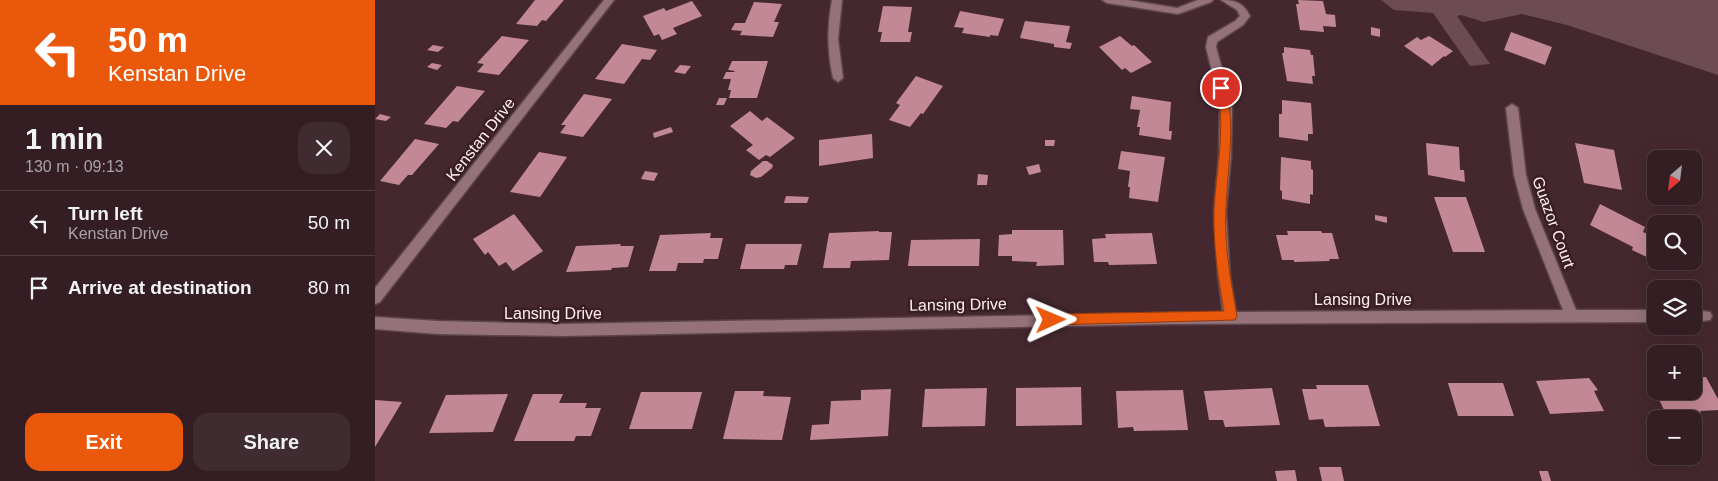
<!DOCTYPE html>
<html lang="en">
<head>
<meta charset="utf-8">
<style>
	:root { --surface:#341e23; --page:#3f2b30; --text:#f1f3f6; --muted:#a9a2a6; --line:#4e3c41; --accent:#ea580c }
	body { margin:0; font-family:Arial,sans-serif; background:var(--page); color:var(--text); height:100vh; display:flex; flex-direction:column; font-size:19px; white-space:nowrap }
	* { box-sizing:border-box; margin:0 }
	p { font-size:16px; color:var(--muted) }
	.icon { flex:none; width:28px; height:28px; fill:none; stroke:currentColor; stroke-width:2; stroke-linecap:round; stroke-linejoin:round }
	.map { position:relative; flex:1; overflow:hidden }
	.sheet { display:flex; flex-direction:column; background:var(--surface); width:375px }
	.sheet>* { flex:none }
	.banner { background:#ea580c; color:#fff; overflow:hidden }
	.needle { width:32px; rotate:208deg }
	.fabs { position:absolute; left:1272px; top:150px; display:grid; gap:10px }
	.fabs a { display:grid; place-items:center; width:55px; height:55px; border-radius:10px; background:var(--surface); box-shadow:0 5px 20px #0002,0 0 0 1px var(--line); font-size:25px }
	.pin { position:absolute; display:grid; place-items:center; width:42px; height:42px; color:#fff; margin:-21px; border:2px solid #fff; border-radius:50%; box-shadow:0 1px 5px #0007 }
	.me { position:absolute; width:55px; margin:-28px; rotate:89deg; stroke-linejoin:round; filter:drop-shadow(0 0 4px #0008) }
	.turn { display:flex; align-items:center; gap:18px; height:105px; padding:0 25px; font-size:22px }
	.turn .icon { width:65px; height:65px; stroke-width:2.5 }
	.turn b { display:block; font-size:35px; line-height:42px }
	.round { display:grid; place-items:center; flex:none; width:52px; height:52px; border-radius:15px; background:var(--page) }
	.headline { display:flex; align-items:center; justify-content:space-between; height:85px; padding:0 25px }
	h1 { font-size:30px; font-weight:800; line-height:38px }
	.primary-button { display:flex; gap:10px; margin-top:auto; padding:10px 25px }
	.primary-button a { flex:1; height:58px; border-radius:15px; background:var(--accent); color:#fff; font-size:20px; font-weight:800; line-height:58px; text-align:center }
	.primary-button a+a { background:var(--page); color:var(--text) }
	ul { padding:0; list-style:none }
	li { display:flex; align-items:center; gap:15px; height:65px; padding:0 25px; border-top:1px solid var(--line) }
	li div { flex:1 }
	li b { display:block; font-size:19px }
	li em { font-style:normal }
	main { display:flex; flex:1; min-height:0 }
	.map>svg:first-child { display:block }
	.green { fill:#6c4b53 }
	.building { fill:#c38895 }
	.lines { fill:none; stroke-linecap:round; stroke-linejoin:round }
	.minor-casing { stroke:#5d454b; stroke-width:3 }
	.minor { fill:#95727a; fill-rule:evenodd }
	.route { fill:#ea580c; stroke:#983908 }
	.labels { text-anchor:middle; stroke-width:5; stroke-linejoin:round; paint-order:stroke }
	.street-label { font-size:16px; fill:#feeef1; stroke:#3a1e25 }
</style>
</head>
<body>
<main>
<section class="sheet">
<div class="banner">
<div class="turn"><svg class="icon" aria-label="left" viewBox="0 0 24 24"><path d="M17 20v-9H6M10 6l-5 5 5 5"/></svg><div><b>50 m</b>Kenstan Drive</div></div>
</div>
<div class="headline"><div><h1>1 min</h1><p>130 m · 09:13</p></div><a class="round"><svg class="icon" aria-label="close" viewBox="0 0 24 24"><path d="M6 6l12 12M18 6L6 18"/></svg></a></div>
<ul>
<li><svg class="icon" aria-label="left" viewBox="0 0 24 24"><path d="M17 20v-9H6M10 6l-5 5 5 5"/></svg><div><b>Turn left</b><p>Kenstan Drive</p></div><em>50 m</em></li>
<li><svg class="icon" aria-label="arrive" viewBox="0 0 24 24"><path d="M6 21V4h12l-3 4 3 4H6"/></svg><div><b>Arrive at destination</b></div><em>80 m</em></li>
</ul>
<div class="primary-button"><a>Exit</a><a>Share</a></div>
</section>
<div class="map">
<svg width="1343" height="481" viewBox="0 0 1343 481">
	<rect width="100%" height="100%" fill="#45282f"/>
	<path class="green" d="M1006,0H1343V75L1192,25L1147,14L1109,22L1086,15L1082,16L1115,64L1095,66L1058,13L1019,10Z"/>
	<path class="building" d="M160,0H189L171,21L167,20L162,26L141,24Z
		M923,0L948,1L951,14L960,15L961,27L948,26L949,32L925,30L921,4H924Z
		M317,1L327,16L298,28L302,34L287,40L284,34L279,36L268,16L289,8L291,11Z
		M379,2L407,4L399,22H404L398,37L365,35L367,31L356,30L360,23H370Z
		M508,6L537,7L533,32H537L535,42H505L507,32H503Z
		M585,11L629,19L623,36L615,35V37L587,33L589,28L579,27Z
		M650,21L695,26L691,42L697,43L695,49L679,47V44L645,38Z
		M996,27L1005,29V37L996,35Z
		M1136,32L1177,47L1170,65L1129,50Z
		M127,36L154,40L124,75L102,72L109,64L102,63Z
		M745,36L757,46L759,45L777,62L756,73L750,68L747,70L724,47Z
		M1054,36L1078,51L1070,57L1069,56L1057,66L1029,46L1042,37L1046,40Z
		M247,44L282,50L275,60L267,59L249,84L220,79Z
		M58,45L69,47L63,52L52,50Z
		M909,47L935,50L936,55H938L940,76H937L938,84L912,81L907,53H909Z
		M357,61H393L382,98H354L356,90H353L356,79H348L351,72H359L360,71L353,70Z
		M57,63L67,65L62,70L52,67Z
		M305,65L316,66L310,74L299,72Z
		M541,76L568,86L548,114L546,113L535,127L514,120L525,105L521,103Z
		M82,86L110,91L83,122L78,121L71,128L49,124Z
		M209,94L237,99L208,137L185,133L191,125H186Z
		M757,96L796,102L794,131H797L796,140L764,135L765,127H762L765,110L755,109Z
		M344,98H352L349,105H341Z
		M907,100L936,103L938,134H933V141L904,137V114H907Z
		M375,111L387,121L392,117L420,138L395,157L391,155L384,160L371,150L378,145L355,126Z
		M5,114L16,117L11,121L0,119Z
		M296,127L298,132L279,138L278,133Z
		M497,134L498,158L444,166V140Z
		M40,139L64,144L37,175H33L24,185L5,181Z
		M670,140H680L679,146H670Z
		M1051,143L1084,147L1085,170H1089L1090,182L1053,175Z
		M1200,143L1239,150L1247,190L1209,183Z
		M746,151L790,157L783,202L754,198L755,187H753L755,171L743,169Z
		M164,152L192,157L165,197L135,192Z
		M906,157L936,161V169L938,170V195L935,194V204L907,199V191L905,190Z
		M388,161H392L398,165L397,168L386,177L381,178L375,175L376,171Z
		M664,164L666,172L654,175L651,167Z
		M270,171L283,173L279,181L266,179Z
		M603,174L613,175L612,185H602Z
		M411,196L434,197L432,203H409Z
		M1059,197H1091L1110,252H1078Z
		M1225,204L1270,227L1268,232L1281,238V246L1276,259L1257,250L1258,247L1215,225Z
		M139,214L168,251L138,271L131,262L124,266L113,252L110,255L98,239Z
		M1000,215L1012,217V223L1000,220Z
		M637,230H688L689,265L661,266L662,262L637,261V256H623L624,235L637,234Z
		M504,231V232H517L514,260L476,261L475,268H448L454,233Z
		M912,231H946L947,233H957L964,259H954L955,261L919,262V260H907L901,235H913Z
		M336,233L335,238H348L343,259H329L328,263H303L301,271H274L285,235Z
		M777,233L782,264L734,265L733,262H719L717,239L731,238L730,234Z
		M605,239L604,266H533L536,240Z
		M246,244L245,246H259L253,267L237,268L236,270L191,272L201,246Z
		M371,244H427L422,265H410L409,269H365Z
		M1331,377L1343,399V410L1325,411L1326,413L1291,414L1274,379H1281V391H1319V378Z
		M1214,378L1223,390L1219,391L1229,411L1175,414L1161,381Z
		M1073,383H1128L1139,416H1083Z
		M941,385H993L1005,426L950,427L948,419L934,420L927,389H942Z
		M706,387L707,425L641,426V388Z
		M612,388L610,426L547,427L550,389Z
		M897,388L905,425L850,427L848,420H834L829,391Z
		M516,389L513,436L435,440L437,425L454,424L456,401L486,400V390Z
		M808,390L813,430L759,431L758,427L743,428L741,391Z
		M360,391H389L388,396L416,397L407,440L348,439Z
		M266,392H327L317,429H254Z
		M133,394L118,432L54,433L71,395Z
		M158,394H188L184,403H212L210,408H226L216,436H201L199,441H139Z
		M0,400L27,402L0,447Z
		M944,467H966L969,481H947Z
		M920,470L922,481H902L900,471Z
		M1164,471H1173L1176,481H1167Z"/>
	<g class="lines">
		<g class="minor-casing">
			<path id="minor" d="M229,0H239L5,302L0,304V288Z
				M457,0H467L463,39L468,78L463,82L458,78C452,51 452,27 457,0Z
				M727,0H753L802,8L823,0H838L836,2L803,14L732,3Z
				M846,0C861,0 868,3 875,16L868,25L842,42L841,47L857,105L856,156L851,212L855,276L861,312L1188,310L1148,209L1139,175L1131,108L1137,104L1143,108L1151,175L1160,209L1201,310H1281V322L794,324L188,336L63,334L0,329V317L63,321L188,324L848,312L843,276L839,212L844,156L845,105L831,47L833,37L860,21L865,16L862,10Z
				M1319,310L1335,312L1337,316L1335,320L1319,322Z"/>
		</g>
		<use href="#minor" class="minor"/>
	</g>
	<path class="route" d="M846,85L851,88C861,128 852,169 851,210C849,245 856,282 862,316L860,320L676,325L671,324L669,320L671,316L676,314L849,311C843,278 838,244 839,211C841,170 851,129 842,88Z"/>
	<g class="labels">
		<g class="street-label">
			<text transform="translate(105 139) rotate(-52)" y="6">Kenstan Drive</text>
			<text transform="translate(1179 222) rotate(70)" y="6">Guazor Court</text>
			<text x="988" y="305">Lansing Drive</text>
			<text transform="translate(583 304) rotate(-1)" y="6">Lansing Drive</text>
			<text x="178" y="319">Lansing Drive</text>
		</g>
	</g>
</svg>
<div class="fabs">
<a><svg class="needle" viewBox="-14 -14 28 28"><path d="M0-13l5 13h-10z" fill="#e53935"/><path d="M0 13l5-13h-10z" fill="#a9a2a6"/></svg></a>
<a><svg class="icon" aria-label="search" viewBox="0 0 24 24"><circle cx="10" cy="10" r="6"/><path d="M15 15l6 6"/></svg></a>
<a><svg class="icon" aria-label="layers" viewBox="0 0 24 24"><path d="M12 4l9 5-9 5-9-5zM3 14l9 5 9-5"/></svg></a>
<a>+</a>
<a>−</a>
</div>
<div class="pin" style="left:846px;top:88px;background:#d93025"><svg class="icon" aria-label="arrive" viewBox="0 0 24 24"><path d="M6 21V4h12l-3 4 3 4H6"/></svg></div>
<svg class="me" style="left:676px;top:320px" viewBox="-20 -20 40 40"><path d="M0-17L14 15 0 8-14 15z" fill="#ea580c" stroke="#fff" stroke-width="4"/></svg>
</div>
</main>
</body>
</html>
